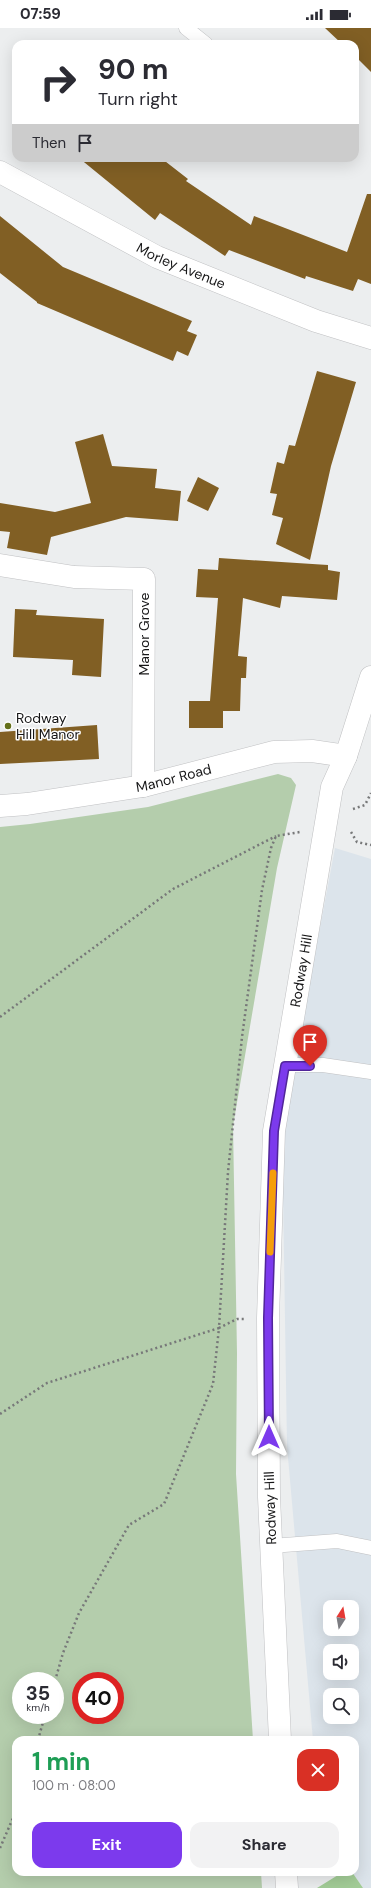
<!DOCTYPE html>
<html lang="en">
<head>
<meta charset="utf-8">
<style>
	:root { --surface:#fff; --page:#f2f2f3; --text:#2b2b33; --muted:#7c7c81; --accent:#7c3aed }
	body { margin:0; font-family:"DM Sans",sans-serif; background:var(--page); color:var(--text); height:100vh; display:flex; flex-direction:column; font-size:15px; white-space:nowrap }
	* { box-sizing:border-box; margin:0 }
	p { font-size:13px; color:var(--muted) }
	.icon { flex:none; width:22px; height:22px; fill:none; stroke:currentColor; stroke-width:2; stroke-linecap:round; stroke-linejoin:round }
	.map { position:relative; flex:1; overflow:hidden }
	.sheet { position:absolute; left:12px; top:1708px; width:347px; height:140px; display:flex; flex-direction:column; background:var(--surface); border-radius:12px; box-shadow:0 4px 16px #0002 }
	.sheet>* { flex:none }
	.guide { position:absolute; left:12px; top:12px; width:347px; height:122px; border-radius:12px; box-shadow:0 4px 16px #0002; background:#fff; color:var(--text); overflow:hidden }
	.needle { width:26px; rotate:11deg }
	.controls { position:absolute; left:323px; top:1572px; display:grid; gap:8px }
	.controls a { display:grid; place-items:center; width:36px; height:36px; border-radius:8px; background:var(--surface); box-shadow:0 4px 16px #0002; font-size:20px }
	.speed { position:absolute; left:12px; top:1644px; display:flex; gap:8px; font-size:20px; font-weight:700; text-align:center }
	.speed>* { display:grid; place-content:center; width:52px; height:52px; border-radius:50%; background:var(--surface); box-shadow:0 4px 16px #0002; line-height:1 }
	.speed small { font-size:10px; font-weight:400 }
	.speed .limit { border:6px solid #d22; background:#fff; color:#111 }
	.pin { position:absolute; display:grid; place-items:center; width:34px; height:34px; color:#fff; margin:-41px -17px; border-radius:50% 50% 50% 0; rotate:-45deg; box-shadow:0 0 4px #0007 }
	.pin .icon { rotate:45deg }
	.me { position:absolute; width:44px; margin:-22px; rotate:0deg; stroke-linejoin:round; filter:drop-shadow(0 0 3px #0008) }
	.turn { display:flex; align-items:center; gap:14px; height:84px; padding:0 20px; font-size:18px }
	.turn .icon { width:52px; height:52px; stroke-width:2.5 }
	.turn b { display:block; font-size:28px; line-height:34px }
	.then { display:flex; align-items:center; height:38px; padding:0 20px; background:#0003; gap:8px; font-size:15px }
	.round { display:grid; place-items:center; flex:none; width:42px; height:42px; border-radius:12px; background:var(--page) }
	.overview { display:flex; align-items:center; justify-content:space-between; height:68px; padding:0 20px }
	h1 { font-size:24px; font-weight:700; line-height:30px; color:#1e9e55 }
	.action { display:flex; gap:8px; margin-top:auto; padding:8px 20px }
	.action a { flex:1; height:46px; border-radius:12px; background:var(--accent); color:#fff; font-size:16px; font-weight:700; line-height:46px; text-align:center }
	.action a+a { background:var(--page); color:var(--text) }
	.status { display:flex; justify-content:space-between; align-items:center; height:28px; padding:0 20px; background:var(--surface); direction:ltr }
	.status svg { height:11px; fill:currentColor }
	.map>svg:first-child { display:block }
	.built { fill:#dce4eb; fill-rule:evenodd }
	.green { fill:#b4cdac; fill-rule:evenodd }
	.forest { fill:#a3cd97 }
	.building { fill:#815f24 }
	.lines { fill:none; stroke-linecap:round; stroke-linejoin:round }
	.service-casing { stroke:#c0c1c3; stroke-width:15 }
	.minor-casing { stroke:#c0c1c3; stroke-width:23 }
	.tertiary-casing { stroke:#c0c1c3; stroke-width:23 }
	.path { stroke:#777879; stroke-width:2.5; stroke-dasharray:2 3; stroke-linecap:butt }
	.service { stroke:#fff; stroke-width:14 }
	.minor { stroke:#fff; stroke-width:22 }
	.tertiary { stroke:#fff; stroke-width:22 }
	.route-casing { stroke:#51269a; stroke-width:10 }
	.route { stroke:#7c3aed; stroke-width:7 }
	.slow { stroke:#f59e0b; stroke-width:7 }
	.poi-dot { fill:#64701a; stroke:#fff; stroke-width:1.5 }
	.labels { text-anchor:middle; stroke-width:3; stroke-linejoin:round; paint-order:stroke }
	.street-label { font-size:14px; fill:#161617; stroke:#fff }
	.poi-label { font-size:14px; fill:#161617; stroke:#fff; text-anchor:start }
</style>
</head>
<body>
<div class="status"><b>07:59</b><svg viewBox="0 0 49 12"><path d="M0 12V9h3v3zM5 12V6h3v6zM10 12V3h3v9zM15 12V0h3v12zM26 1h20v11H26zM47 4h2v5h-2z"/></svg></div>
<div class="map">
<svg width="371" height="1860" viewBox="0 0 371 1860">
	<rect width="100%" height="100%" fill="#eceeef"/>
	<path class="built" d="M335,820L371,831V1860H363L352,1844H355V1712H313L287,1418L282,1101ZM330,1579H352V1601H330ZM330,1623H352V1645H330ZM330,1667H352V1689H330Z"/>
	<path class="green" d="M278,746L291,750L296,757L277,840L233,1098L237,1325L236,1446L253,1712H16V1844H261L262,1860H0V799L30,796L148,779ZM21,1653H55V1687H21ZM81,1653H115V1687H81Z"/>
	<path class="forest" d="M343,1844H352L363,1860H317Z"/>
	<path class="building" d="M325,0H371V44L355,28V16H342Z
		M79,130H161L188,151L186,153L251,197L254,188L347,224L367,166H371V256L358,251L353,263L306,248L305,251L229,222L225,228L160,185L155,192Z
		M0,188L63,239L192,293L187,303L197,307L188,328L177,323L173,333L37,275V274L0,245Z
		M317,343L356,354L331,438L310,532L276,516L283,490L272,487L277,466L270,465L277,434L284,436L289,417L295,418Z
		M103,406L112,438L157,441L155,460L181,463L178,493L126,489L51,509L47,527L7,520L10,504L0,503V475L55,484L91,475L75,414Z
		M198,449L219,460L208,483L187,473Z
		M219,530L328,537V542L340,544L337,572L282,568L280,580L243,570L238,628L247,629L246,650H241L240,683H223V700H189V673H210L218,570L196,569L198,541L218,542Z
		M15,581L37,582L36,587L104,591L101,649L72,647L73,632L13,629Z
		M97,697L99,731L0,736V704Z"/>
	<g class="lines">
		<g class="service-casing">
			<path id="service" d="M186,0L206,16
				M285,1037H323L371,1044
				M271,1518L337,1513L371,1520"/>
		</g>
		<g class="minor-casing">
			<g id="minor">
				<path id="s1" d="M0,144L157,229L316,293L371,310"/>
				<path d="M0,537L74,549L144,551L143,758"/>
				<path id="s2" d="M0,778L27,776L143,758L274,724L312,723L346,728"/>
			</g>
		</g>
		<g class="tertiary-casing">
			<g id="tertiary">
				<path id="s3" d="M280,1712L269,1469L268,1290L274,1103L332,759L346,728L371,649"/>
				<path d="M286,1844L287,1860"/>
			</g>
		</g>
		<path class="path" d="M353,781L365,777L371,765
			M351,804L357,814L371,817
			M0,989L173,861L276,808
			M0,1386L47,1355L219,1300L228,1144L242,1009L262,862L271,820L276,808L300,804
			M55,1653L63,1625L79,1585L129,1497L164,1476L213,1356L219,1300L237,1291H244
			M38,1712L45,1687
			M0,1820L16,1783"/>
		<use href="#service" class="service"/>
		<use href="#minor" class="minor"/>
		<use href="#tertiary" class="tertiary"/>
	</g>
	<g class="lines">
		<g class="route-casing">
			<path id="route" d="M269,1409L268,1290L274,1103L285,1038H310"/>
		</g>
		<use href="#route" class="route"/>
		<path class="slow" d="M270,1224L273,1145"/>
	</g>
	<circle class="poi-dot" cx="8" cy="698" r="4"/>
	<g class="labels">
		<g class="street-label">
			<text dy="5" stroke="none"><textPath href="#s1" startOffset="204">Morley Avenue</textPath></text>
			<text transform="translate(144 606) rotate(-90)" y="5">Manor Grove</text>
			<text dy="5" stroke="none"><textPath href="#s2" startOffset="176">Manor Road</textPath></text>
			<text dy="5" stroke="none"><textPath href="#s3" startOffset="772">Rodway Hill</textPath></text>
			<text transform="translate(270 1480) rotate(-92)" y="5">Rodway Hill</text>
		</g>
		<g class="poi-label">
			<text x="16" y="695">Rodway<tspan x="16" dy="16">Hill Manor</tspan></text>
		</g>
	</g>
</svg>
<div class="controls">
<a><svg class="needle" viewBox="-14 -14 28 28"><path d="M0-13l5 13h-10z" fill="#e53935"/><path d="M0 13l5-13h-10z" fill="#7c7c81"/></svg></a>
<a><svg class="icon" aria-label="sound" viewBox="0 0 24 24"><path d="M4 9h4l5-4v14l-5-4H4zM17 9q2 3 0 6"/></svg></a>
<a><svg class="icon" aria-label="search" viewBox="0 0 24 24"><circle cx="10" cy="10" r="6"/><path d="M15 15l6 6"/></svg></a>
</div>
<div class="speed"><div>35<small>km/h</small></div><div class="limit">40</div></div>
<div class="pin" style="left:310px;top:1038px;background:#d93025"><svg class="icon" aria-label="arrive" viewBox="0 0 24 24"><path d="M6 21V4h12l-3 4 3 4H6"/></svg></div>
<svg class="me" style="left:269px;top:1409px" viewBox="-20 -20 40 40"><path d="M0-17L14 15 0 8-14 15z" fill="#7c3aed" stroke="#fff" stroke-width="4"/></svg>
<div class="guide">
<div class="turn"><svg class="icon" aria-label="right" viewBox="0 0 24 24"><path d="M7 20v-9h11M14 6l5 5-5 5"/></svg><div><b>90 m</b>Turn right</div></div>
<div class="then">Then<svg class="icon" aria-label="arrive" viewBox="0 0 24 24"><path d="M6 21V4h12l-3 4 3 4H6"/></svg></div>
</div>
<section class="sheet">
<div class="overview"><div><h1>1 min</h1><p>100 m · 08:00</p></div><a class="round" style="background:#d93025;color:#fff"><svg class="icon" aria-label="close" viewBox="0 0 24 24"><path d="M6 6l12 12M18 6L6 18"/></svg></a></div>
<div class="action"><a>Exit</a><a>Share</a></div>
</section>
</div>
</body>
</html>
